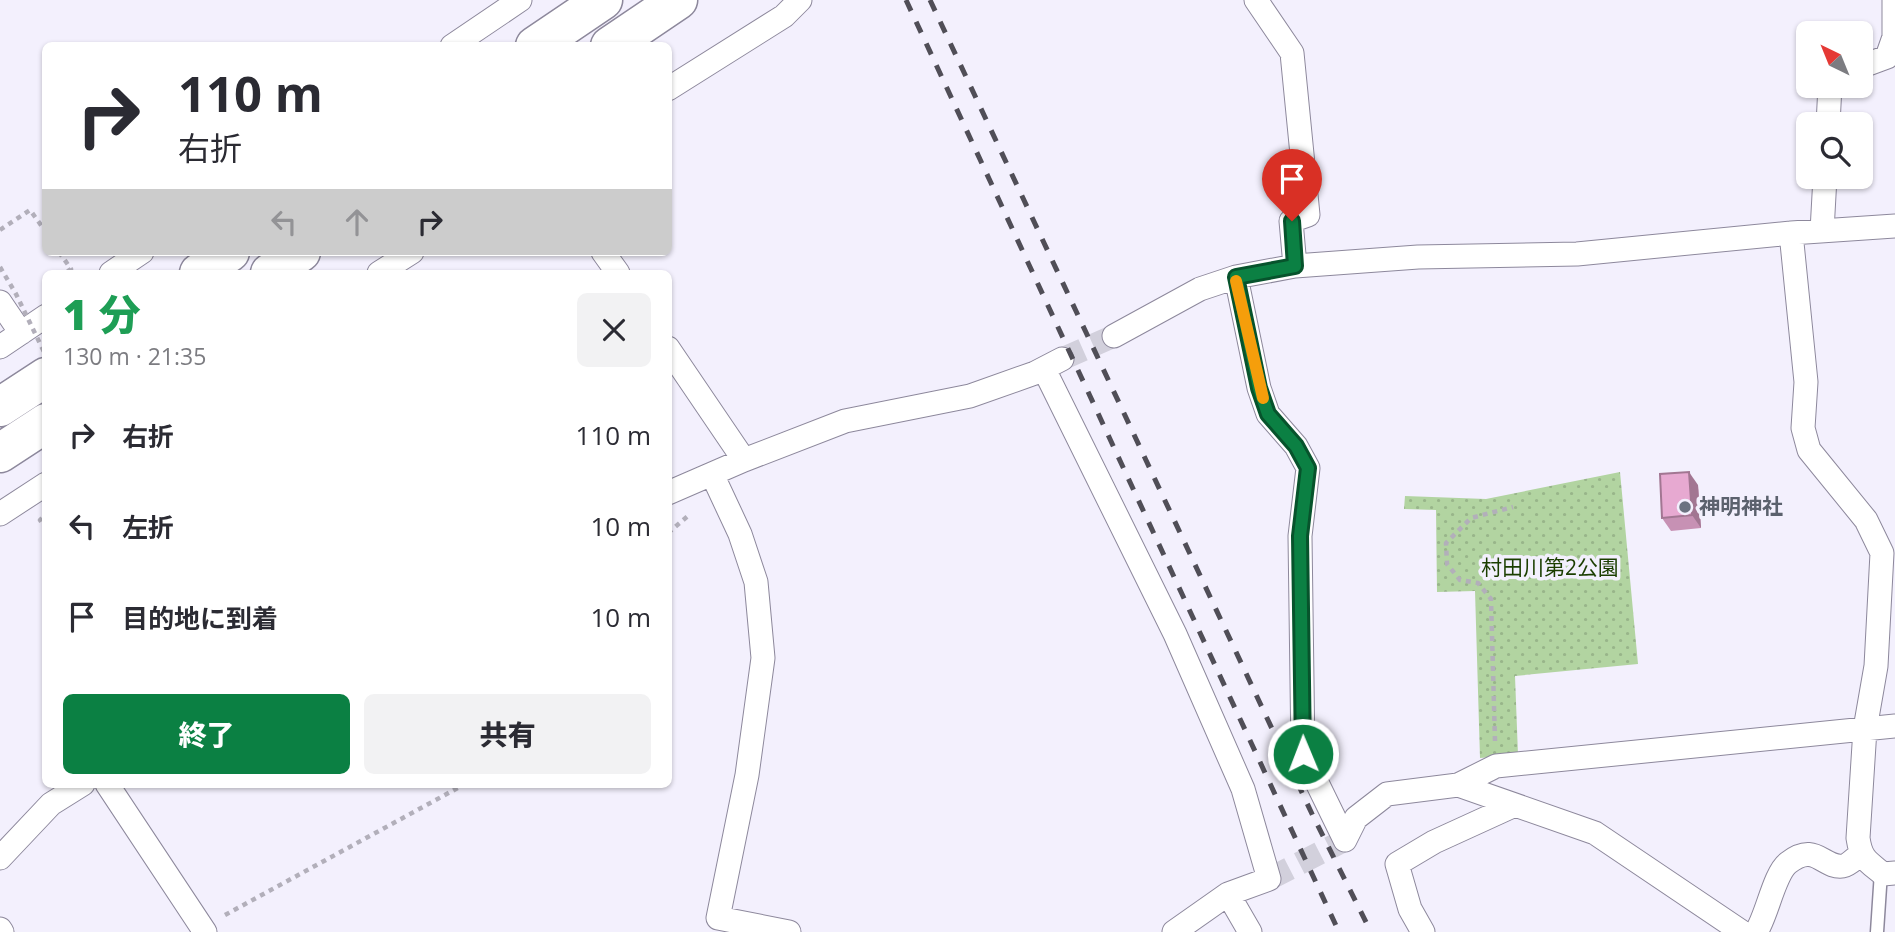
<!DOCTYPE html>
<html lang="ja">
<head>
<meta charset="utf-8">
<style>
	:root { --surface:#fff; --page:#f2f2f3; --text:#2b2b33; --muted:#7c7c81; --accent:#0b8043 }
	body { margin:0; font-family:"Open Sans","Noto Sans JP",sans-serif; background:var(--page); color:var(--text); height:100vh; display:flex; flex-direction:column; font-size:26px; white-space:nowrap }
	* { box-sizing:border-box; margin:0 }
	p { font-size:23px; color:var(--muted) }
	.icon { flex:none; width:38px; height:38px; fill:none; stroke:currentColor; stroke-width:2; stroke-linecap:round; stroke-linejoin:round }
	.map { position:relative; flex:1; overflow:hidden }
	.sheet { position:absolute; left:42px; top:270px; width:630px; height:518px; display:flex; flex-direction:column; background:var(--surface); border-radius:10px; box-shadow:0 2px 5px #0004 }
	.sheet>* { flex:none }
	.banner { position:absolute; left:42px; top:42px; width:630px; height:214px; border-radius:10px; box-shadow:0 2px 5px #0004; background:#fff; color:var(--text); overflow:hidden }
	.needle { width:46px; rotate:317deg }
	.controls { position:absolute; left:1796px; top:21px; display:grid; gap:14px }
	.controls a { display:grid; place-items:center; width:77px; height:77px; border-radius:10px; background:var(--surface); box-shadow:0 2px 5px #0004; font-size:35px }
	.pin { position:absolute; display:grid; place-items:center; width:60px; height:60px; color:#fff; margin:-72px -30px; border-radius:50% 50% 50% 0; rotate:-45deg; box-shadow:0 0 7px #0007 }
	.pin .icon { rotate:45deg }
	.me { position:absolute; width:77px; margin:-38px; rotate:359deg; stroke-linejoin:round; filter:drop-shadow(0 0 5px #0008) }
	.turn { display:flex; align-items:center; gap:24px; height:147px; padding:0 21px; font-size:32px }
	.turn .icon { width:91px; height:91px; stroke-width:2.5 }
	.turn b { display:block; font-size:49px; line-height:60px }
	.lanes { display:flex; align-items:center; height:66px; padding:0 21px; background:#0003; justify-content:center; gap:35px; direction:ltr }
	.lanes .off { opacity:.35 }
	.round { display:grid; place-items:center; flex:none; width:74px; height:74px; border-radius:10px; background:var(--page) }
	.overview { display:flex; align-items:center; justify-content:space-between; height:119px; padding:0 21px }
	h1 { font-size:42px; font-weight:800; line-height:52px; color:#1e9e55 }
	.button { display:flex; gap:14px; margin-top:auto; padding:14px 21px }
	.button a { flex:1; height:80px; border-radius:10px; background:var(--accent); color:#fff; font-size:28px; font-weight:800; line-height:80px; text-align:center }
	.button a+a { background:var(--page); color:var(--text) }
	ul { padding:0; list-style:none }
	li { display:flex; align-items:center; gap:21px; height:91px; padding:0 21px }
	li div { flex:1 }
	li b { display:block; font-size:26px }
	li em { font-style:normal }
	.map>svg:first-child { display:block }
	.park { fill:url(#park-dots) }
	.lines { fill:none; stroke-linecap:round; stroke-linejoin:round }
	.minor-tunnel { stroke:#d2d0dc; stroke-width:23; stroke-dasharray:23 11; stroke-linecap:butt }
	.service-casing { stroke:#8d889c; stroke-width:15 }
	.minor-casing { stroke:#8d889c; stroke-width:25 }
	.trunk-casing { stroke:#8d889c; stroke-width:41 }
	.path { stroke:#b2afba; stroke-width:4.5; stroke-dasharray:5 5; stroke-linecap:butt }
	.service { stroke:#fff; stroke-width:12 }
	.minor { stroke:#fff; stroke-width:23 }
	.trunk { stroke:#fff; stroke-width:38 }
	.rail { stroke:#504e57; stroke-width:5; stroke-dasharray:12 12; stroke-linecap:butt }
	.path-bridge { stroke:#b2afba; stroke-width:4.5; stroke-dasharray:5 5; stroke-linecap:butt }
	.wall { fill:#c791b4 }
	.shaded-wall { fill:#a27692 }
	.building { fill:#e7a9d1; stroke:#a27692; stroke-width:2 }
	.route-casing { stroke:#07532c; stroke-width:18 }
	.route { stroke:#0b8043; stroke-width:12 }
	.slow { stroke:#f59e0b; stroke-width:12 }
	.worship-dot { fill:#6b7280; stroke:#f3f0fd; stroke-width:2.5 }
	.labels { text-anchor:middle; stroke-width:7; stroke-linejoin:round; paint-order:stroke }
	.worship-label { font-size:21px; font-weight:bold; fill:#5b616d; stroke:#f3f0fd; text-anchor:start }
	.park-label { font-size:21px; fill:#1b3e00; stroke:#f3f0fd }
</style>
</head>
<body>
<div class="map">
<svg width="1895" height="932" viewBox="0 0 1895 932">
	<defs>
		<pattern id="park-dots" width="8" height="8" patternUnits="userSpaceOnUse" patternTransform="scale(1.75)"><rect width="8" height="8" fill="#b2d4a1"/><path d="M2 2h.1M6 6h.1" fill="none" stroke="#98b58a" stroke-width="1.8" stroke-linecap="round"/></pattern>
	</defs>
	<rect width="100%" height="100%" fill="#f3f0fd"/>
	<path class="park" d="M1620,472L1638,664L1515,676L1518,755L1480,758L1475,591L1437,592L1436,510L1404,509L1405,496L1486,499Z"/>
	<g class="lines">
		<path class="minor-tunnel" d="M1062,359L1114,336
			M1269,879L1345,840"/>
		<g class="service-casing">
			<path id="service" d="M1877,932L1881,872"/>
		</g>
		<g class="minor-casing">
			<path id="minor" d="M1256,0L1292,53L1308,215L1291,221L1295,266
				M452,46L520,0
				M1860,67L1887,57L1894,37V0
				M668,89L784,16L800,0
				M1828,124L1830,86
				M1822,231L1825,177
				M1791,233L1806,382L1803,428L1809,450L1866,520L1882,553L1876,666L1865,729L1858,838C1861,859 1867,861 1883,874L1895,873
				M603,252L618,273
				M111,273L142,252
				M379,273L412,252
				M1236,277L1259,388L1268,414L1296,446L1308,468L1300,536L1303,754L1345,840
				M0,302L21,333
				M1114,336L1200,289L1236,277L1295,266L1418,257L1577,254L1791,233L1895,226
				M0,347L46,316
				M668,348L744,460
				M1044,369L1175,634L1243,789L1269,879L1228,894L1174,932
				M712,474L740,534L756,582L763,658L747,775L718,918L789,932
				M668,493L744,460L845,421L970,396L1035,373L1062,359
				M0,514L46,484
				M107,784L205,932
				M1458,785L1496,766L1895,726
				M1345,840L1356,818L1387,794L1458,785L1595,833L1742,932
				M0,858L51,804L83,784
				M1228,894L1250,932
				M0,929L2,932
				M1423,932L1410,909L1397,864L1434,842L1515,805
				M1756,932C1767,916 1774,874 1788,863C1816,841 1823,869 1843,866C1849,865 1855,858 1861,854"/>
		</g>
		<g class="trunk-casing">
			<path id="trunk" d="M535,46L603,0
				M610,46L678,0
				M199,273L230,252
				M270,273L301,252
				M0,407L46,377
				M0,453L46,423"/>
		</g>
		<path class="path" d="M0,230L30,210L46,232
			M59,252L71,269L65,273
			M42,518L40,520L46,529
			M668,533L689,515
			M1495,741L1491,599L1478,583L1460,580L1447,564L1446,543L1471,518L1513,507
			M225,915L465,784"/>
		<use href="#service" class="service"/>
		<use href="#minor" class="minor"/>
		<use href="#trunk" class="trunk"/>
		<path class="rail" d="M906,0L1339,932
			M930,0L1313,816L1371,932"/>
		<path class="path-bridge" d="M0,267L16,294L46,356"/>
	</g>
	<path class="wall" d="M1698,485L1701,528L1671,531L1662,518Z"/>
	<path class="shaded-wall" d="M1689,472L1698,485L1701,528L1692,515Z"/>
	<path class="building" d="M1689,472L1692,515L1662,518L1660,474Z"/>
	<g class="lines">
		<g class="route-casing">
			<path id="route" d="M1292,221L1295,266L1236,277L1259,388L1268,414L1296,446L1308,468L1300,536L1303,754"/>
		</g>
		<use href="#route" class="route"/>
		<path class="slow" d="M1236,281L1263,398"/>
	</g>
	<circle class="worship-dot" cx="1685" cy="507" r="7"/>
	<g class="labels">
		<g class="worship-label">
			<text x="1699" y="514">神明神社</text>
		</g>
		<g class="park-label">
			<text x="1550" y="575">村田川第2公園</text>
		</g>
	</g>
</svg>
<div class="controls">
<a><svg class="needle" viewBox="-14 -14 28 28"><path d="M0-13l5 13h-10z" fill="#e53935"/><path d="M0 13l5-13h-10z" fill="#7c7c81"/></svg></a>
<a><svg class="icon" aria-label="search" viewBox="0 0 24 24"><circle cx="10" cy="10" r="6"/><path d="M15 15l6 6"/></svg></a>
</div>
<div class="pin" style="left:1292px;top:221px;background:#d93025"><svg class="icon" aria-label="arrive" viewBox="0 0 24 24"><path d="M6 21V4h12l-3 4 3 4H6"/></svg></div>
<svg class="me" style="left:1303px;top:754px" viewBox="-20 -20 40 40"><circle r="17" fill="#0b8043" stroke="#fff" stroke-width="3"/><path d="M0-11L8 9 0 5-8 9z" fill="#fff"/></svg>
<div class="banner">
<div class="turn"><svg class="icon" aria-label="right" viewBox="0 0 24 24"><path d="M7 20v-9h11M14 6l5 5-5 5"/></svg><div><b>110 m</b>右折</div></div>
<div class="lanes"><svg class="icon off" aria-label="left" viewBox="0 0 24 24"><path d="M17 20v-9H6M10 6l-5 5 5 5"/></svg><svg class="icon off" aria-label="ahead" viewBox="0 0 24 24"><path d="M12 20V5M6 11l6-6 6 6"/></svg><svg class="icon" aria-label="right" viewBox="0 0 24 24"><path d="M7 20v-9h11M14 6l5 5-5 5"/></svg></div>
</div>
<section class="sheet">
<div class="overview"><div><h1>1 分</h1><p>130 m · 21:35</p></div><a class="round"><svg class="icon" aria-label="close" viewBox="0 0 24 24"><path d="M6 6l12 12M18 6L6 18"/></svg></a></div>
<ul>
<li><svg class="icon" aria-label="right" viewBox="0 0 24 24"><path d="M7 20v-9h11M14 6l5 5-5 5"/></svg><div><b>右折</b></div><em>110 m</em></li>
<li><svg class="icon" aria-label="left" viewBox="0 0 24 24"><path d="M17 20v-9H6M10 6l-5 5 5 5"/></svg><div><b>左折</b></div><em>10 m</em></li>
<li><svg class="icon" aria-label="arrive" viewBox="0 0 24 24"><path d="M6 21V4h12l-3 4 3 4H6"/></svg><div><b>目的地に到着</b></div><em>10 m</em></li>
</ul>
<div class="button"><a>終了</a><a>共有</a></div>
</section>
</div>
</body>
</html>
